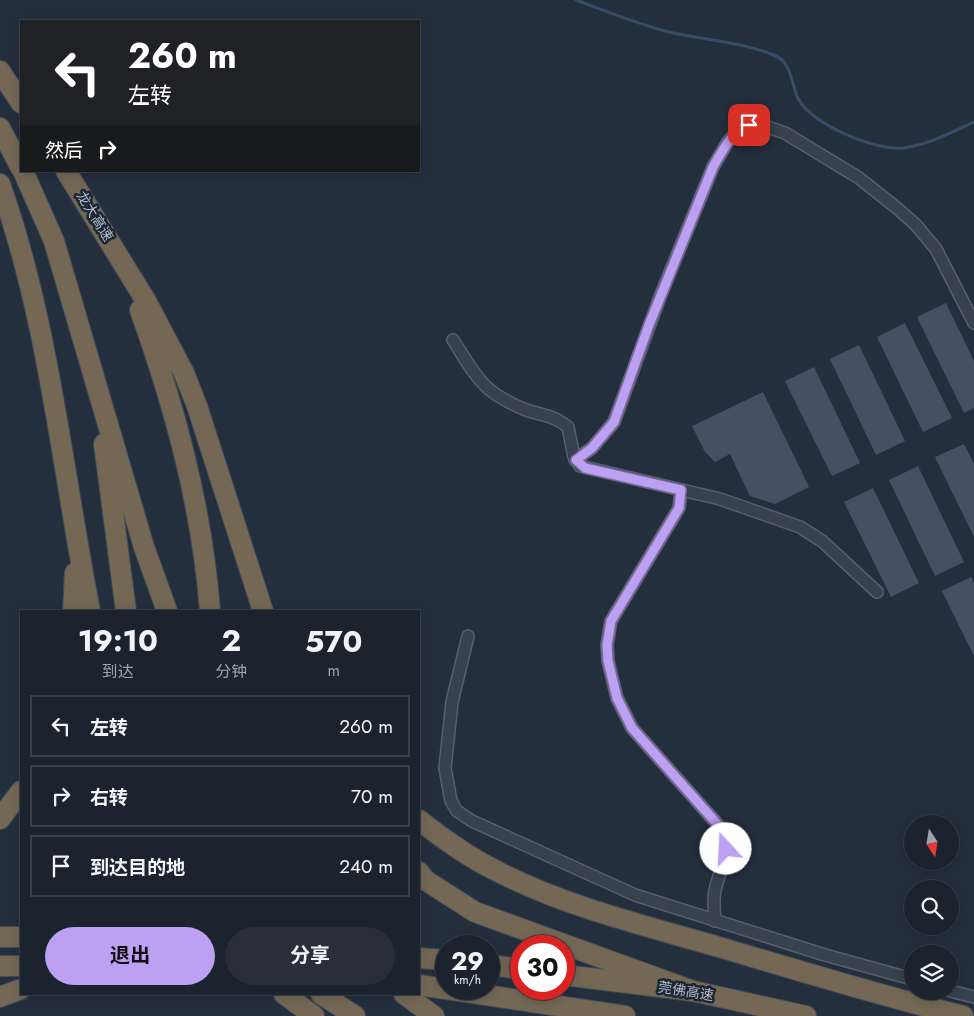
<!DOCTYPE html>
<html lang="zh">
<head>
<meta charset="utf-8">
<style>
	:root { --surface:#1b232e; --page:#282f3a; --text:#f1f3f6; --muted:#a0a4aa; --line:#39404a; --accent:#bca0f2 }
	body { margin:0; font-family:Jost,"Noto Sans SC",sans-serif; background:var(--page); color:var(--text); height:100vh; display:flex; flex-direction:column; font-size:19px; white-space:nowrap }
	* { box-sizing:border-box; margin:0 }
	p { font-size:16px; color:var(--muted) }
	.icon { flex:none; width:28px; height:28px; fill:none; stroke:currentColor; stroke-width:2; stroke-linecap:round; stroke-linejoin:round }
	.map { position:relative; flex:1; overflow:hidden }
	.sheet { position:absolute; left:20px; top:610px; width:400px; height:385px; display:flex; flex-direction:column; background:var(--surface); border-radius:0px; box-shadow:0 2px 12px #0003,0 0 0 1px var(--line) }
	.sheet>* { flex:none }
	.banner { position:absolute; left:20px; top:20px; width:400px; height:152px; border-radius:0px; box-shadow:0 2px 12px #0003,0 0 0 1px var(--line); background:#202124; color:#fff; overflow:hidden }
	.needle { width:32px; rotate:168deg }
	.fabs { position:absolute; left:904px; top:815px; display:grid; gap:10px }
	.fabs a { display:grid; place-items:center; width:55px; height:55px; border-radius:50%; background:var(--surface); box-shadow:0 2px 12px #0003,0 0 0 1px var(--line); font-size:25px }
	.speed { position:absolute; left:435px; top:935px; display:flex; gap:10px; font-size:25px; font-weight:700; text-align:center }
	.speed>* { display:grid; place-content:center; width:65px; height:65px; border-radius:50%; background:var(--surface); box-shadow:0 2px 12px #0003,0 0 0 1px var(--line); line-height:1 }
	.speed small { font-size:12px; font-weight:400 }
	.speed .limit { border:8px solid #d22; background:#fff; color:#111 }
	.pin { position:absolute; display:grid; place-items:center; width:42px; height:42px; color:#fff; margin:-21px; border-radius:10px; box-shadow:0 2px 8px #0006 }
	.me { position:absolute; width:55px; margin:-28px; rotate:340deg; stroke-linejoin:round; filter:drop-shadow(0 0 4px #0008) }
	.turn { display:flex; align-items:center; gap:18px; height:105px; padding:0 25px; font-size:22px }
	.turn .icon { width:65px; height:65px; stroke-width:2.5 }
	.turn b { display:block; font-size:35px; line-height:42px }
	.then { display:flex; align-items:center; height:48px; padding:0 25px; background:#0003; gap:10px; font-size:19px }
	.eta { display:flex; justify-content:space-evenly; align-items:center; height:85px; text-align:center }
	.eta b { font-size:30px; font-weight:700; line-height:35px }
	.action { display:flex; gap:10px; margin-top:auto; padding:10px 25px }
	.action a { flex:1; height:58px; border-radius:30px; background:var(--accent); color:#111; font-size:20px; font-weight:700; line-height:58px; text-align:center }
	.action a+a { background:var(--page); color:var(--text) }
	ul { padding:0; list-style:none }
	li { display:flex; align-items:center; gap:15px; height:62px; margin:0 10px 8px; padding:0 15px; border:2px solid var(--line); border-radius:0px }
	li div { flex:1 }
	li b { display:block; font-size:19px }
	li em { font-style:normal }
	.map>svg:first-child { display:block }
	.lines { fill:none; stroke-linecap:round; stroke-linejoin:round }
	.stream { stroke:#394c67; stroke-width:3 }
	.building { fill:#455162 }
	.minor-casing { stroke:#565f6c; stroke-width:14 }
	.motorway-casing { stroke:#434c59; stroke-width:22 }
	.minor { stroke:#38414e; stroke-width:11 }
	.motorway { stroke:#746855; stroke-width:20 }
	.route-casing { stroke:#7a689d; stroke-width:12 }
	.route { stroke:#bca0f2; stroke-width:9 }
	.labels { text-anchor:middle; stroke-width:5; stroke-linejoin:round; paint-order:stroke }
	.street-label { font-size:14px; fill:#b4bcc9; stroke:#1d2633 }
</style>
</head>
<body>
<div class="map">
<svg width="974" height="1016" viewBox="0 0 974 1016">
	<rect width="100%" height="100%" fill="#242f3e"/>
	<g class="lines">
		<path class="stream" d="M576,0C606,11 637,24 669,32C704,40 743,42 776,56C792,63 791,84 798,98C810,124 876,151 903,148C927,145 953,132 974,122"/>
	</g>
	<path class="building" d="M946,303L974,361V408L964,413L917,317Z
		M905,323L952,418L923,432L877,337Z
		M859,345L905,441L876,455L830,359Z
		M814,367L860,463L832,476L785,381Z
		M763,392L809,487L775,504L750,496L730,454L715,462L705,452L692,426Z
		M964,444L974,464V537L935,457Z
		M918,466L964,562L935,576L889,480Z
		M873,488L919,583L891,597L844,502Z
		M971,577L974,583V656L942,591Z"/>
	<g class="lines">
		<g class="minor-casing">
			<path id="minor" d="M453,340C478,379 482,392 526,410C544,416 551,414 568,427L574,457L580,466L720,499L800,527L822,541L877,592
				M575,460L592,448L614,422L660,297L713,167L727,143L737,131L749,125H762L785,133L859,178L898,209L916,225L936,249L974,323
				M681,490L679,508L611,621L607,645L608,661L617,698L632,728L719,826C732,851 721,865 715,890C713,900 714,911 715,921
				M468,636L452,702L445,768L451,801L457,811L472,821L635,895L825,955L912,979
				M950,991L974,997"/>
		</g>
		<g class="motorway-casing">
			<path id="motorway" d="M0,71L21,103
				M0,128L21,168
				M23,171L54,241L144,547L167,611
				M66,171L146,301L184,373L197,406L263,611
				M0,184C49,323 62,468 90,611
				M140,310C175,408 202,507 210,611
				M104,444L126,611
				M73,611L75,573
				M0,819L21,791
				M419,820C442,838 465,855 491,868C562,906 643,925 719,947C800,971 881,996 963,1016
				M419,872L425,880L475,912L693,991
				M0,937H21
				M419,958L446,960
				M489,965L521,969
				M0,966H21
				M564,975L693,991L806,1016
				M419,985L625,1016
				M284,994L314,1016
				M321,994L355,1016
				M404,994L434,1016
				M0,997L21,989"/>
		</g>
		<use href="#minor" class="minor"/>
		<use href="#motorway" class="motorway"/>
	</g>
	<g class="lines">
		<g class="route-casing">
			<path id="route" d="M726,849L724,837L719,826L632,728L617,698L608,661L607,645L611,621L679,508L681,490L585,468L576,460L592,448L614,422L649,325L713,167C723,150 730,134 749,125"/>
		</g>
		<use href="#route" class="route"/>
	</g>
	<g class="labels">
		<g class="street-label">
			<text transform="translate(95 216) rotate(58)" y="5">龙大高速</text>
			<text transform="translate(686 991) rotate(9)" y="5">莞佛高速</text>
		</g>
	</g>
</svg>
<div class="fabs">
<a><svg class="needle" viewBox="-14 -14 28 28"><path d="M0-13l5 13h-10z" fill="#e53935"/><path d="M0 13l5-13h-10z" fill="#a0a4aa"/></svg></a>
<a><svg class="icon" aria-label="search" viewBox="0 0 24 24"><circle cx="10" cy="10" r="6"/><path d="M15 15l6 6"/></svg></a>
<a><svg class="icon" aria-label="layers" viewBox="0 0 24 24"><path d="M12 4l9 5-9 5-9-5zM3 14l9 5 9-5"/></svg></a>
</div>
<div class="speed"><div>29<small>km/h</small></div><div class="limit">30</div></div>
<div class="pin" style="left:749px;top:125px;background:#d93025"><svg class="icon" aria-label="arrive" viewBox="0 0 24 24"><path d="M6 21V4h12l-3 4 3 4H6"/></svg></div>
<svg class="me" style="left:726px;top:849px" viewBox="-20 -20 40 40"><circle r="19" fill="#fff"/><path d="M0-13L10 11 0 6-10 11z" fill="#bca0f2"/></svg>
<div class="banner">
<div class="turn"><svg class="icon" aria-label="left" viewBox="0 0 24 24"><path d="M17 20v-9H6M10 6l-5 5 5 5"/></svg><div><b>260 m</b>左转</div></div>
<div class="then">然后<svg class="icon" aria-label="right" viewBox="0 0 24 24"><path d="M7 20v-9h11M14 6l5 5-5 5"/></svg></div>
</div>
<section class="sheet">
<div class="eta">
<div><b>19:10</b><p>到达</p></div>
<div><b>2</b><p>分钟</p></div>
<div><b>570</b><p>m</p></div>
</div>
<ul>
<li><svg class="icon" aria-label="left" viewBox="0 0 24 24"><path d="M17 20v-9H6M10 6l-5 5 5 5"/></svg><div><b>左转</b></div><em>260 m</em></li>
<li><svg class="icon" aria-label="right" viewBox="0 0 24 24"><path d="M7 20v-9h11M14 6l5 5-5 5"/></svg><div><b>右转</b></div><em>70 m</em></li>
<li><svg class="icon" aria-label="arrive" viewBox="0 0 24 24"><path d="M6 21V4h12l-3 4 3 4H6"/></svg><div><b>到达目的地</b></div><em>240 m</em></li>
</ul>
<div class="action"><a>退出</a><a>分享</a></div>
</section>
</div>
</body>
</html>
